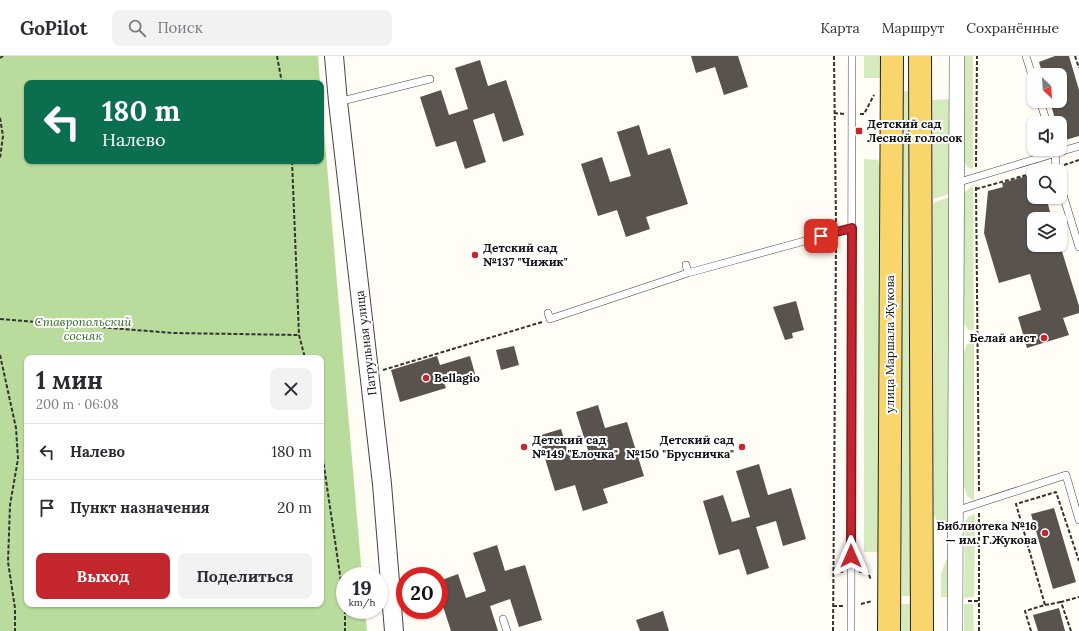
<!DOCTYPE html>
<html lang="ru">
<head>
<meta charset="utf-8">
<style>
	:root { --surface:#fff; --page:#f2f2f3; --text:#2b2b33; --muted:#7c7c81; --line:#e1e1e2; --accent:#c4262e }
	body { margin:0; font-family:Lora,serif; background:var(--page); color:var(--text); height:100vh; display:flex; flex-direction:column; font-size:15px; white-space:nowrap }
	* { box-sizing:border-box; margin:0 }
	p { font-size:13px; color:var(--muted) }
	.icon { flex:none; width:22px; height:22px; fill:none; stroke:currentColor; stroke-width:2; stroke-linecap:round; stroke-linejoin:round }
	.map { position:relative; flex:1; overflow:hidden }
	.sheet { position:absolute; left:24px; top:299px; width:300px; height:252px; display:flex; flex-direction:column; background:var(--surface); border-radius:8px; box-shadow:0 1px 3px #0004 }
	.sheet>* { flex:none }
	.guide { position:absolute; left:24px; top:24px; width:300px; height:84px; border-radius:8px; box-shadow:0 1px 3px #0004; background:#0b6e4f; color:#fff; overflow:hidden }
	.needle { width:26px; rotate:155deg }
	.controls { position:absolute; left:1027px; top:12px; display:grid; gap:8px }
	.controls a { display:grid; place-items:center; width:40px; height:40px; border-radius:8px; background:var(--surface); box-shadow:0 1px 3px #0004; font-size:20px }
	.speed { position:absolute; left:336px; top:511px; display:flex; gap:8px; font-size:20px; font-weight:700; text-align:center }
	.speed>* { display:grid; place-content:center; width:52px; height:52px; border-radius:50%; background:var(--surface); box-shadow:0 1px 3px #0004; line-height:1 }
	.speed small { font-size:10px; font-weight:400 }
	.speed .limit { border:6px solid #d22; background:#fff; color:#111 }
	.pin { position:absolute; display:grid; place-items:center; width:34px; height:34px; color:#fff; margin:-17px; border-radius:8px; box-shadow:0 2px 6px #0006 }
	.me { position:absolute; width:44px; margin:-22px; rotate:0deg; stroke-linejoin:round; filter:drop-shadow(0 0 3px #0008) }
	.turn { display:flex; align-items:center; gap:14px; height:84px; padding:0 12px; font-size:18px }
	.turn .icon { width:52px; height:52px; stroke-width:2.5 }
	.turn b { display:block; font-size:28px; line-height:34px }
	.round { display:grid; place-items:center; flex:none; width:42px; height:42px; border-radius:8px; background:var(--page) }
	.head { display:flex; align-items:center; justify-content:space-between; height:68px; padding:0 12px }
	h1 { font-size:24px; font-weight:800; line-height:30px }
	.cta { display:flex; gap:8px; margin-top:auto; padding:8px 12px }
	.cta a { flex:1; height:46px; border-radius:8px; background:var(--accent); color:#fff; font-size:16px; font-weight:800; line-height:46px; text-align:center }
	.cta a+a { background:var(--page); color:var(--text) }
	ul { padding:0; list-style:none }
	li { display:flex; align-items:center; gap:12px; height:56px; padding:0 12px; border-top:1px solid var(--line) }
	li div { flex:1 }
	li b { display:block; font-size:15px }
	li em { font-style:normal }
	header { display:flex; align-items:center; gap:24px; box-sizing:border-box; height:56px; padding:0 20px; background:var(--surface); border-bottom:1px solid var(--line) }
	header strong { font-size:19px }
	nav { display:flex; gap:22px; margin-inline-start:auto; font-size:14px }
	.search { width:280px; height:36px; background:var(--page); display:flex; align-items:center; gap:10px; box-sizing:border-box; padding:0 14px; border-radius:8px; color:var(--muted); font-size:15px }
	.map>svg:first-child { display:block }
	.green { fill:#d5ebbd }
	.forest { fill:#b9dc9c; fill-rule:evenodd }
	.building { fill:#5a524d }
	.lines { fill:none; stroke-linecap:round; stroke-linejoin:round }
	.service-casing { stroke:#444; stroke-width:8 }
	.minor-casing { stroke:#444; stroke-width:16 }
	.tertiary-casing { stroke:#444; stroke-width:20 }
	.primary-casing { stroke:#222; stroke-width:24 }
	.path { stroke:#333; stroke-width:2; stroke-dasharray:4 2; stroke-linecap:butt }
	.service { stroke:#fff; stroke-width:7 }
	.minor { stroke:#fff; stroke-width:15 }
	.tertiary { stroke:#fff; stroke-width:18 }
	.primary { stroke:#f9d66b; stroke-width:22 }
	.route-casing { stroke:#7f191e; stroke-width:10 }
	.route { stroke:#c4262e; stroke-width:7 }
	.poi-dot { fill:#c4262e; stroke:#fff; stroke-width:1.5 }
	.labels { text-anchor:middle; stroke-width:4; stroke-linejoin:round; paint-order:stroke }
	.poi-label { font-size:12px; font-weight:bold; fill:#111; stroke:#fff; text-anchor:start }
	.park-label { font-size:12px; font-style:italic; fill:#2f6b1f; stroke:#fff }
	.street-label { font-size:12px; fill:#111; stroke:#fff }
</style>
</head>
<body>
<header>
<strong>GoPilot</strong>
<div class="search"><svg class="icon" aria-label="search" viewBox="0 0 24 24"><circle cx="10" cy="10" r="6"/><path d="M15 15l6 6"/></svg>Поиск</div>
<nav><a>Карта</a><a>Маршрут</a><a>Сохранённые</a></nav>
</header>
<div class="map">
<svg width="1079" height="575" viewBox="0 0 1079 575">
	<rect width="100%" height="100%" fill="#fffdf5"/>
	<path class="green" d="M864,0H880V22H864Z
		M963,0H973V113L967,111L964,103Z
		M902,35H912L911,540H902Z
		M949,43L950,138L933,143L932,44Z
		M864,103L878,104L881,116L880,496H864Z
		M973,129L974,274H968L964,267L963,260V143L965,136Z
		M949,141V470H939L934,459L933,147Z
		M974,285V445L967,440L964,431V296L967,288Z
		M975,458L974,541L964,542L965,466L968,461Z
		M946,504H949V541H941V518Z
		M901,548H912V575H901Z
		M964,548H973L974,575H964Z"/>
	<path class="forest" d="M0,0H318L320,27H27V105H321V39L362,520H345V554H365L367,575H0ZM27,302H321V548H27Z"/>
	<path class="building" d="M691,0H738L748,31L724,39L715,11L696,17Z
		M1055,0H1069L1079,34V80L1062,85L1060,67H1056L1050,45H1060V19H1043L1039,6Z
		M480,4L488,30L506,24L524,79L503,86L494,57L473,64L486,106L465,113L456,85L436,91L420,41L441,34L449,59L468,53L455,12Z
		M639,69L648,99L670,92L688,148L646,161L650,173L626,181L617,154L598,160L581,108L602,101L610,126L631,120L617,76Z
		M1034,118V141H1046L1052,163H1034V189H1060L1079,250V257L1063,262L1069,279L1027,292L1018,261L1041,254L1030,218L999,227L984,177L988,135L1003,131L1002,127Z
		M796,245L804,274L792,277L793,282L785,284L773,251Z
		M514,290L519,309L501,314L496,294Z
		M437,300L440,309L470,300L475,318L444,327L446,332L400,346L391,314Z
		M598,349L605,372L627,366L644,420L603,433L608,447L583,455L575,429L555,435L538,380L561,373L569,400L588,394L576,356Z
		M759,408L768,439L791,432L806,483L783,490L776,465L756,471L769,512L747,519L739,493L719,499L703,445L723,439L732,466L750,461L736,415Z
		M1054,452L1076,526L1053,533L1031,458Z
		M497,489L505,515L525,509L542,564L519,571L510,543L490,550L498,575H451L439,538V525L458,518L466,542L486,535L473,497Z
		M1059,552L1065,575H1038L1033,559Z
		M663,555L669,575H640L636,564Z"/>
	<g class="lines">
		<g class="service-casing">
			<path id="service" d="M1026,0L1034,26
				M1040,45L1047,67
				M338,46L430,23
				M1055,93L1056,115
				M956,127L1079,90
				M1060,129L1079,191
				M686,209L688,217L852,172
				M548,257L550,263L688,217
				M955,455L1066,419L1079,464
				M503,563L507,575
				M851,575L852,0"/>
		</g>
		<g class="minor-casing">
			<path id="minor" d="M955,575L957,0"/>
		</g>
		<g class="tertiary-casing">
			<path id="tertiary" d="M334,0L338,46L382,428L394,575"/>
		</g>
		<g class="primary-casing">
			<path id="primary" d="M920,0L922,575
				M889,575L892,0"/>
		</g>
		<path class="path" d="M277,0L282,27
			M834,0L836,168
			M1075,0L1079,12
			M0,2L3,0
			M834,57L844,58
			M860,58H864L874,39
			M0,62L3,80L0,102
			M292,105L299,279L305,302
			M1064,109L1079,104
			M976,111L977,0
			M976,131L979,437
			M976,133L1034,117
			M0,263L173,277L299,279
			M0,299L16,372L18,403L10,449L8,506L15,552V575
			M383,314L542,266
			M321,390L345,553
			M834,516H843
			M859,516H868L871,524
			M968,545H979
			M861,548L872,545
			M1045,549L1061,546
			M833,550H843
			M345,554V575
			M833,575L836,186
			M979,575V457
			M1031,575L1025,555L1045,549L1016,448L1056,436L1079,505
			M1071,575L1061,546L1079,541"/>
		<use href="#service" class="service"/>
		<use href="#minor" class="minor"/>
		<use href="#tertiary" class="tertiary"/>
		<use href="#primary" class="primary"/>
	</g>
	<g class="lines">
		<g class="route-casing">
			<path id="route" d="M821,180L852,172L851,500"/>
		</g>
		<use href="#route" class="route"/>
	</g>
	<g class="poi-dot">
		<rect x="855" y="71" width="8" height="8" rx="2"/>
		<circle cx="475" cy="199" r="4"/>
		<circle cx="1044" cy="282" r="4"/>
		<circle cx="426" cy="322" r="4"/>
		<circle cx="524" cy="391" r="4"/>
		<circle cx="742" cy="391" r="4"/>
		<circle cx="1045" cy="477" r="4"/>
	</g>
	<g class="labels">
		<g class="poi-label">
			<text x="867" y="72">Детский сад<tspan x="867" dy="14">Лесной голосок</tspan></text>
			<text x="483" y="196">Детский сад<tspan x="483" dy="14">№137 "Чижик"</tspan></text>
			<text x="1036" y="286" text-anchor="end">Белай аист</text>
			<text x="434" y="326">Bellagio</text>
			<text x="532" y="388">Детский сад<tspan x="532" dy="14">№149 "Елочка"</tspan></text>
			<text x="734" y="388" text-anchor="end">Детский сад<tspan x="734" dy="14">№150 "Брусничка"</tspan></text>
			<text x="1037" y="474" text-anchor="end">Библиотека №16<tspan x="1037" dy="14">— им. Г.Жукова</tspan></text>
		</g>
		<g class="park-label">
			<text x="83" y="270">Ставропольский<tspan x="83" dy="14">сосняк</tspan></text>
		</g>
		<g class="street-label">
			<text transform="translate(366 287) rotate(-97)" y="4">Патрульная улица</text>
			<text transform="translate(890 288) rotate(-90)" y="4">улица Маршала Жукова</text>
		</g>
	</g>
</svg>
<div class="controls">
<a><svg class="needle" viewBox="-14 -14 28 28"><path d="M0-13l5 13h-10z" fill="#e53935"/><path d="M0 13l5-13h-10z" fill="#7c7c81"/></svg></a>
<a><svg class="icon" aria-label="sound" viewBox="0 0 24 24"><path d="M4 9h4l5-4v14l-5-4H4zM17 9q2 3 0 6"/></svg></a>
<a><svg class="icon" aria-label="search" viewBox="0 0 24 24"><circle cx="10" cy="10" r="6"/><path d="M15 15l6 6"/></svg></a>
<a><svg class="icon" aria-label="layers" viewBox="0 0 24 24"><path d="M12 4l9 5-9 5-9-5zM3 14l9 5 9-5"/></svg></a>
</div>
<div class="speed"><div>19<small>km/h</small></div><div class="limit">20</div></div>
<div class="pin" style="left:821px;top:180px;background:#d93025"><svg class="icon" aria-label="arrive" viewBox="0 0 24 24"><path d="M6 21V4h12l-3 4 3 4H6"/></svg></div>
<svg class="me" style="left:851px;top:500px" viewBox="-20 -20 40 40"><path d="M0-17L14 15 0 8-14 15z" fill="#c4262e" stroke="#fff" stroke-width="4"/></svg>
<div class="guide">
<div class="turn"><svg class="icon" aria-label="left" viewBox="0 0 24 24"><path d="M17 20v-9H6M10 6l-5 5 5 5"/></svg><div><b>180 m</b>Налево</div></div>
</div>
<section class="sheet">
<div class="head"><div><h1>1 мин</h1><p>200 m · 06:08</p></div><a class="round"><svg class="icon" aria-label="close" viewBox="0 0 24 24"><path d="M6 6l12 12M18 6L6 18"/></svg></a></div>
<ul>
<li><svg class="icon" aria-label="left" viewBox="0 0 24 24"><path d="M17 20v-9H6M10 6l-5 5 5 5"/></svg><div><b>Налево</b></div><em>180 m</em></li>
<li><svg class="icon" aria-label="arrive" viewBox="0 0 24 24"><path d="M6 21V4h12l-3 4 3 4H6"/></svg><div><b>Пункт назначения</b></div><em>20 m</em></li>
</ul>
<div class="cta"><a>Выход</a><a>Поделиться</a></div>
</section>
</div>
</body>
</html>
